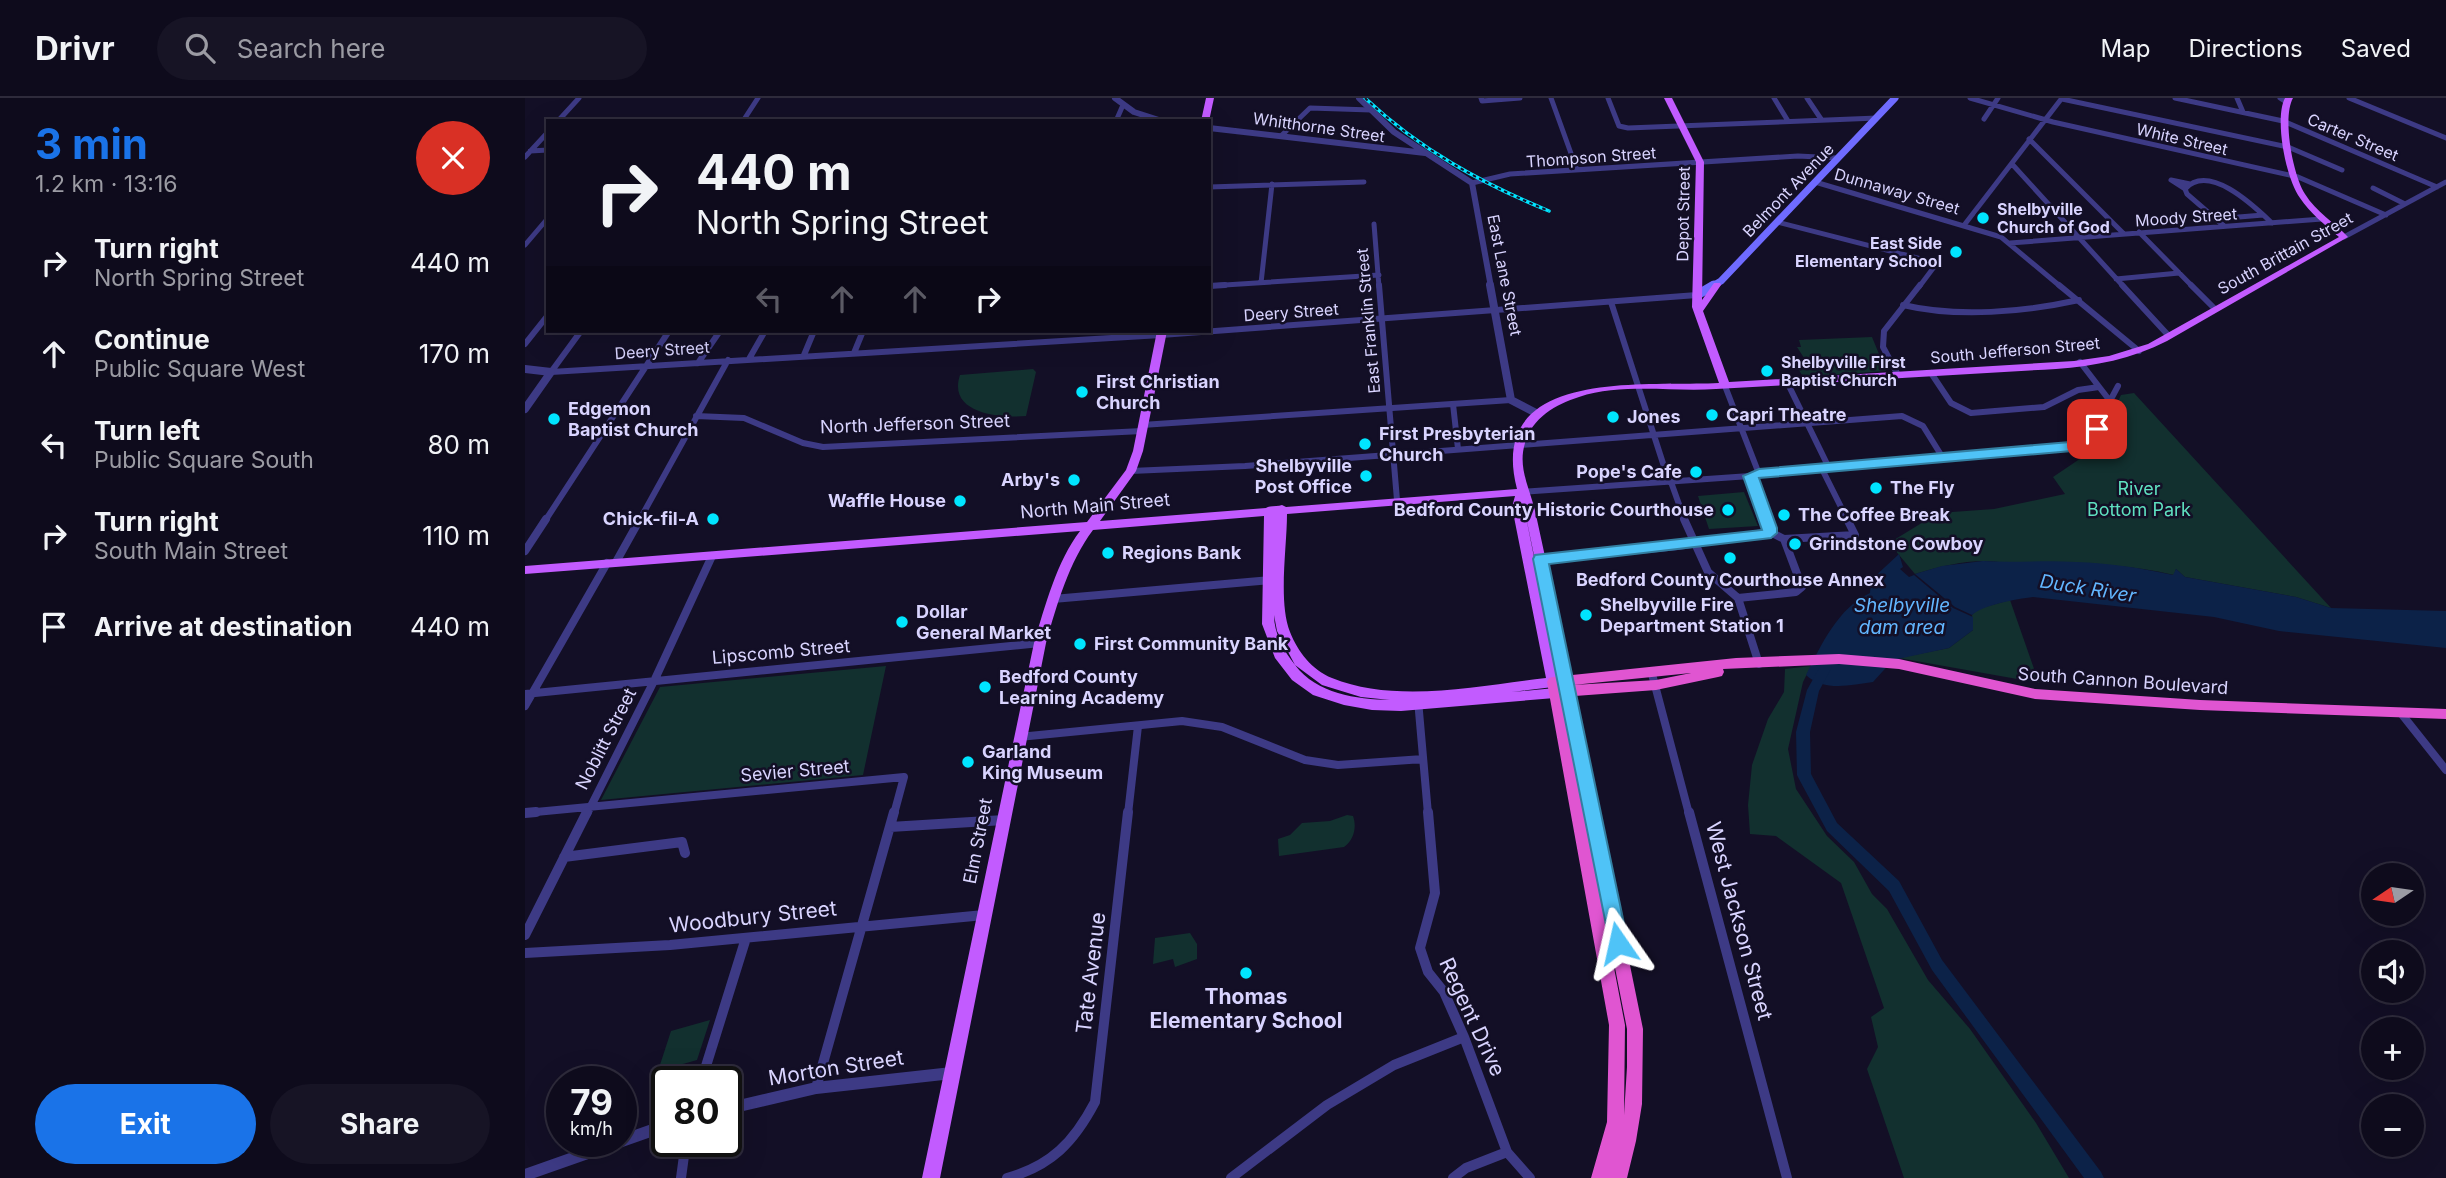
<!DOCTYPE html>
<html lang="en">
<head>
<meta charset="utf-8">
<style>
	:root { --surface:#0e0b1c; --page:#171425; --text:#f1f3f6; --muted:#9b9ba3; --line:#2e2b3b; --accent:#1a73e8 }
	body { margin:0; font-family:Inter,sans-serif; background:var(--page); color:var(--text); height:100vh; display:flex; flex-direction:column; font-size:26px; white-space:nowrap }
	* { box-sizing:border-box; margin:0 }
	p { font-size:23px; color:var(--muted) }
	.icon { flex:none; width:38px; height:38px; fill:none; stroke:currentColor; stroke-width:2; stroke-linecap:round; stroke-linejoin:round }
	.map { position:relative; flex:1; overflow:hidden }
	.sheet { display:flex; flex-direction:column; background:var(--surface); width:525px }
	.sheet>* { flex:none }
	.hud { position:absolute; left:21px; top:21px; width:665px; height:214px; border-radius:0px; box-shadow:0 7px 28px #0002,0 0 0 2px var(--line); background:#0e0b1c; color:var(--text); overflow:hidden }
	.needle { width:46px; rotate:257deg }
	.tools { position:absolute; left:1836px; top:765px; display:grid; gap:14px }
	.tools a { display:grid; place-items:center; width:63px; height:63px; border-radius:50%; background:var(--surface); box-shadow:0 7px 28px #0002,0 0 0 2px var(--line); font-size:35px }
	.speed { position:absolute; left:21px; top:968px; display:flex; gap:14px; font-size:35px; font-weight:700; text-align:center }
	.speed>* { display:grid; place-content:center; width:91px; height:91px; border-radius:50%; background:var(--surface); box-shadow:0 7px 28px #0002,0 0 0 2px var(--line); line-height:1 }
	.speed small { font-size:18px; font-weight:400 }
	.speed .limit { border:4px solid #111; border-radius:10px; background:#fff; color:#111 }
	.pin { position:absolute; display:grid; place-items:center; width:60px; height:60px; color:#fff; margin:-30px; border-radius:14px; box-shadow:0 4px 10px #0006 }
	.me { position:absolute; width:77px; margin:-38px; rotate:349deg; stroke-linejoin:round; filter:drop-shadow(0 0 5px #0008) }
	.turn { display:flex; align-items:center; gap:24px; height:147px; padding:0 35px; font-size:32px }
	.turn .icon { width:91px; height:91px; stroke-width:2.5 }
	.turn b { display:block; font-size:49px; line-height:60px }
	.lanes { display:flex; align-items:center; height:66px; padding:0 35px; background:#0003; justify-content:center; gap:35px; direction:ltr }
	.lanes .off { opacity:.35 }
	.round { display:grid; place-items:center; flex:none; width:74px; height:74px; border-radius:37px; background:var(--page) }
	.head { display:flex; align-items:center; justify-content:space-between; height:119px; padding:0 35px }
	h1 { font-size:42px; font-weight:700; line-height:52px; color:var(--accent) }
	.primary-button { display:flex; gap:14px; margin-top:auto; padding:14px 35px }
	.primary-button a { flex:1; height:80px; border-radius:42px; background:var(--accent); color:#fff; font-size:28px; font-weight:700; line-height:80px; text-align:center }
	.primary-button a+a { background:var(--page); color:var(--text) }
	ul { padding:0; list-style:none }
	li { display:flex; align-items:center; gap:21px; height:91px; padding:0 35px }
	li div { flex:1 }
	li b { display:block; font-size:26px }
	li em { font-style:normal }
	header { display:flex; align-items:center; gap:42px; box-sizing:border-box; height:98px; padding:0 35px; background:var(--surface); border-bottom:2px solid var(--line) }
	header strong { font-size:33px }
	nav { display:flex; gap:38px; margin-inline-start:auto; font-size:24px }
	.search { width:490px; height:63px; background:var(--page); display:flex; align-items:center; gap:18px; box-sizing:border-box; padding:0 24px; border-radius:38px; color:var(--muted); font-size:26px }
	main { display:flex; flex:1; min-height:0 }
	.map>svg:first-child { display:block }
	.green { fill:#12302f }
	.water { fill:#0c2248 }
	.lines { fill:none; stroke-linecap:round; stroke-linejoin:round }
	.river { fill:#0c2248; fill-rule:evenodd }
	.minor-far3 { stroke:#3d3a85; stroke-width:5 }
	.minor-far2 { stroke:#3d3a85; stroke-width:6 }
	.minor-far1 { stroke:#3d3a85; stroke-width:8 }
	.minor { stroke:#3d3a85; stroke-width:10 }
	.tertiary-far2 { stroke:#3d3a85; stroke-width:6 }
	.tertiary-far1 { stroke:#3d3a85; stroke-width:8 }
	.tertiary { stroke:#3d3a85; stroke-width:12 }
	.secondary-far1 { stroke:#6f6bff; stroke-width:7 }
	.secondary { stroke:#6f6bff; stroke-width:9 }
	.primary { fill:#c25bff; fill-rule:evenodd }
	.trunk { fill:#e055d1; fill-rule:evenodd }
	.rail-casing { stroke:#00e5ff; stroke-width:3.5 }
	.rail { stroke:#130f26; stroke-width:2; stroke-dasharray:3.5; stroke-linecap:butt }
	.route { fill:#4fc3f7; stroke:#337fa1; stroke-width:2 }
	.poi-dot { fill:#00e5ff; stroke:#130f26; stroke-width:2.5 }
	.labels { text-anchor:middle; stroke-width:5; stroke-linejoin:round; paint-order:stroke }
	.far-street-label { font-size:16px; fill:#d9d4ff; stroke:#130f26 }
	.far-poi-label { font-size:16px; font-weight:bold; fill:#d9d4ff; stroke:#130f26; text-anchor:start }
	.poi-label { font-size:18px; font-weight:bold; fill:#d9d4ff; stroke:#130f26; text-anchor:start }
	.street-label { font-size:18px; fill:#d9d4ff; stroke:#130f26 }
	.park-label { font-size:18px; fill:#5fe0c0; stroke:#130f26 }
	.water-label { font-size:19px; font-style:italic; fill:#62b6ff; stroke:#130f26 }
	.near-street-label { font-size:21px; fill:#d9d4ff; stroke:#130f26 }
	.near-poi-label { font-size:21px; font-weight:bold; fill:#d9d4ff; stroke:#130f26 }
</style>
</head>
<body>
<header>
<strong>Drivr</strong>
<div class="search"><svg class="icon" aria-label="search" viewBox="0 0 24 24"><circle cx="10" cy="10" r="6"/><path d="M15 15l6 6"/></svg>Search here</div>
<nav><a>Map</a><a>Directions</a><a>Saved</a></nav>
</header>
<main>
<section class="sheet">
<div class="head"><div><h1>3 min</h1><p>1.2 km · 13:16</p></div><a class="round" style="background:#d93025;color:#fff"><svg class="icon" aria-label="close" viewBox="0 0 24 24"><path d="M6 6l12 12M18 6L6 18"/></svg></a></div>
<ul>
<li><svg class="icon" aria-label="right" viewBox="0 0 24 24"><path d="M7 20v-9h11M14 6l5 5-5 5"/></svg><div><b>Turn right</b><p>North Spring Street</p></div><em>440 m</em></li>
<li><svg class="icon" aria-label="ahead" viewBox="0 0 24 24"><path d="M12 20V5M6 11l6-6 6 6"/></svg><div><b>Continue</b><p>Public Square West</p></div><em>170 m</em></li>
<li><svg class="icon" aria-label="left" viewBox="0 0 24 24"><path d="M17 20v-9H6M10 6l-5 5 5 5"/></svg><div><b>Turn left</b><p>Public Square South</p></div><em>80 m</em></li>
<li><svg class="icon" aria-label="right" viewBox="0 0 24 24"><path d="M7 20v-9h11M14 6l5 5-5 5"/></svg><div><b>Turn right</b><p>South Main Street</p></div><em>110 m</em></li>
<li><svg class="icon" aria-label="arrive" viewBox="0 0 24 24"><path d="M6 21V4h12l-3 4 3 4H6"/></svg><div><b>Arrive at destination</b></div><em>440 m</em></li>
</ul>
<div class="primary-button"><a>Exit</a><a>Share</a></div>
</section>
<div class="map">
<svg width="1921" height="1080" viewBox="0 0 1921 1080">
	<rect width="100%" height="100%" fill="#130f26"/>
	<path class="green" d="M1347,239L1361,273L1278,279L1268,262L1279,260L1272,249H1276L1274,242Z
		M508,271L511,274L501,318C476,320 422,316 435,277Z
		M1609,295L1806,510L1771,499L1660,479L1651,471L1649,477C1598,465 1549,465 1498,466C1485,466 1472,463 1460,463C1436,463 1413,469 1390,476L1364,445L1413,415L1469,411L1540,396L1528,379L1571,350L1596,297Z
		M1219,394L1233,428L1184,431L1173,398Z
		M1485,502L1514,585L1374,560L1424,550L1448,532L1447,517L1453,511Z
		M361,568L338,677L76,702L135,589Z
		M1286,568L1278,584L1263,651L1271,691L1302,738L1329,764L1347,796L1362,811L1403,882L1445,931L1511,1025L1544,1080H1379L1342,971L1353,949L1346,919L1359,910L1316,785L1251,738L1225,736L1223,707L1227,667L1243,621L1259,594L1260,571Z
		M822,717L828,718C832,729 829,742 819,749L754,758L753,741L765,737L777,725L805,723Z
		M665,835L672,846V861L650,869L648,861L628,866L630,840Z
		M185,922L172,962L133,973L146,933Z"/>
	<path class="water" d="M1374,456L1378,469L1375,471L1384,479L1389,477L1428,510L1448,519V532L1424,550L1368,562L1348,584C1326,587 1299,594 1281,577C1296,547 1313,510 1345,495L1346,482Z
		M1458,463C1489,465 1520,462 1551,464C1584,465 1616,470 1648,477L1651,471L1660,479L1771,499L1806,510L1921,513V550L1754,533L1689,519L1508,499C1491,501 1458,507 1447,517L1430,509L1390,476L1417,468Z"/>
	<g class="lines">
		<path class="river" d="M1301,564L1305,565L1307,569L1294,593L1285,634L1286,676L1312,725L1374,783L1417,862L1576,1074L1579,1080H1559L1407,872L1364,793L1302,733L1274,681L1272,677L1271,634L1282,592L1297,565Z"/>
		<path class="minor-far3" d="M956,0L957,3L995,0
			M1026,0L1052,72
			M1083,0L1094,28L1103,30L1352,20
			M1249,0L1263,23
			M1282,0L1296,21
			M1445,0L1528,24L1773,79L1861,117
			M1650,0L1758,23L1912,89
			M1712,0L1718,14
			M1755,0L1761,4
			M1824,0L1921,40
			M1537,1L1763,49L1817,72
			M1459,21L1473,0
			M33,23L54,0
			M218,23L233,0
			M591,23L598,7
			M757,37L785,10L846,12
			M1504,41L1598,135
			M5,53L23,52
			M0,59L23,34
			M1487,66L1599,189
			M1290,84L1476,139L1536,189
			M947,85L985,76L1273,58L1313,60
			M684,89L839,84
			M1848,90L1880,106
			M1660,91L1646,82L1665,86
			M1690,121L1738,117
			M1252,124L1412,165
			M849,126L854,189
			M1440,126L1537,0
			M1699,128L1662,96L1660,91C1684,64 1730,109 1747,125
			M1614,134L1668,189
			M1819,139L1921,84
			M1485,145L1797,121
			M0,147L23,120
			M1591,181L1654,175
			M736,185L747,86
			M684,188L854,177
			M1394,189L1412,165"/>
		<path class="minor-far2" d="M854,187L872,402
			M1534,187L1614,253
			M1597,187L1643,237
			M1666,187L1690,211
			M684,188L700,187
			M1086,204L1144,384
			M1378,207C1433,220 1499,214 1554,202
			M0,246L23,217
			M329,255L338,233
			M279,257L289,233
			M224,261L240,233
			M1555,264L1585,303
			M173,265L195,233
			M26,274L636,237L1172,197
			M26,274L56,233
			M1406,275L1426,305L1446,315L1519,309L1553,292L1574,289
			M1373,277L1358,249L1359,233L1395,187
			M1262,284L1304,370
			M1200,288L1234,376
			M928,306L933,351
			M171,318L219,320L278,345L298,349L617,333
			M617,327L986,302
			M1297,371L1323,423
			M606,373L720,368L1377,318L1398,328L1418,360
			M1225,378L1241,423
			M1146,384L1160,423
			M997,394L1225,378L1547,349L1570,331L1593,288
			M20,423L144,233
			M114,423L203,262"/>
		<path class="minor-far1" d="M1159,421L1183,474L1213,500L1234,566
			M1240,421L1245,434
			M1259,441L1330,437L1322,421
			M0,453L21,421
			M1012,462L1153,448L1245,434
			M91,464L115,421
			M1213,500L1271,494L1277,489L1259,441L1245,434
			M528,501L746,482
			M1127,576L1164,716
			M0,596L515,545
			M893,602L903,716
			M0,608L82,465
			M1875,614L1921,672
			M494,639L657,623L697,629L780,662L813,667L898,661
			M0,715L379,679L369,716
			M62,716L130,581L187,458
			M603,716L613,628"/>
		<path class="minor" d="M903,714L910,795L895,850L903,874L919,894L939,939L982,1054L1005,1080
			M1164,714L1262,1080
			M0,715L11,714
			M365,729L479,722
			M39,759L157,744L160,755
			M0,837L62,714
			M0,855L145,847L459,817
			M176,984L221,840
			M291,990L369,714
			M156,1080L161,1043
			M482,1080C526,1068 549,1044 570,1004L603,714
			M706,1080L802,1007L869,967L939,939
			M928,1080L941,1070L982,1054"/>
		<path class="tertiary-far2" d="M590,0L609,14L637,23
			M834,0L869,34L947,85L966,189
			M684,30L900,55"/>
		<path class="tertiary-far1" d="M965,187L986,302L1013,316
			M0,271L26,274L0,311"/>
		<path class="tertiary" d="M201,1011L291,990L427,975
			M0,1077L142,1027"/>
		<path class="secondary-far1" d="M1186,189L1196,183L1370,0"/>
		<path class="secondary" d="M1172,197L1189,187"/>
		<path class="primary" d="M681,0H689L684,23H676Z
			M1139,0H1147L1179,64L1177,202L1189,185H1195L1196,187L1178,213L1204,284L1549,263L1584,258L1623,246L1814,139C1800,127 1785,115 1775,100C1761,81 1749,21 1760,0H1768C1757,20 1768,77 1780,96C1791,114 1810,125 1823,139L1642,243C1607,261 1570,268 1531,271C1418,277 1304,285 1191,291C1147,294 1097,285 1054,299C1031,306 1007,320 1000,345C992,371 1006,392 1011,417C1023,472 1035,528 1047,583L1045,587H1037L1035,583L999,409L1034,584L1032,588L1028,589L987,594L1030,590L1035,591L1036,595L1035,599L1030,600L876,613L847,612L819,607L788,597L767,582L750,560L737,526L739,418L568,432C544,464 532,506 521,545L415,1080H397L509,545C520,508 532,463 555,433L0,476V468L562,424L601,372L608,353L632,233H642L618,353L611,373L575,423L741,410C745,407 752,409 757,407L761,409L992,391C960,268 1122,289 1194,285L1167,209L1171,64ZM990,398L987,409L1021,580C955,588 870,606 807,580C787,572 773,554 765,534C753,504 762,449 762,416ZM749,517L752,533L770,567C759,553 749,536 749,517ZM770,567L797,587L836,599L865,602C831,601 792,596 770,567Z"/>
		<path class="trunk" d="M1314,556L1374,561L1510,591L1675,602L1921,611V621L1675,612L1510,601L1374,571L1314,566L1198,571L1199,574L1197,578L1193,579L1131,592L1050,598L1118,931L1117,1006L1111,1043L1102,1080H1084L1096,1033L1084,1080H1066L1082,1024L1084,927L1022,584L1024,580L1028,579L1211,560ZM1166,575L1131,582L1048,587ZM1037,599L1102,931V969L1099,1017L1100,927Z"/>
		<g class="rail-casing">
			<path id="rail" d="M840,0C894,51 956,85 1024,113"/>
		</g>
		<use href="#rail" class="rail"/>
	</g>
	<path class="route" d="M1572,327L1579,331L1567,345L1547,353L1234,380L1252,430V435L1246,440L1024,466L1103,845L1100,852L1093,854L1086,852L1008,461L1010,457L1237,432L1218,378L1234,371L1545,344Z"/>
	<g class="poi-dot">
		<circle cx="1458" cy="120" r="7"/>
		<circle cx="1431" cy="154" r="7"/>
		<circle cx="1242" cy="273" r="7"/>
		<circle cx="557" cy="294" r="7"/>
		<circle cx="1187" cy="317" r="7"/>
		<circle cx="1088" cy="319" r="7"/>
		<circle cx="29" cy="321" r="7"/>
		<circle cx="840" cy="346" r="7"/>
		<circle cx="1171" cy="374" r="7"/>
		<circle cx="841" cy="378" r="7"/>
		<circle cx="549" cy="382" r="7"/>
		<circle cx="1351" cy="390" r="7"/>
		<circle cx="435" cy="403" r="7"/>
		<circle cx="1203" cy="412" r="7"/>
		<circle cx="1259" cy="417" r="7"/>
		<circle cx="188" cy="421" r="7"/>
		<circle cx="1270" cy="446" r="7"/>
		<circle cx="583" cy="455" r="7"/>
		<circle cx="1205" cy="460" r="7"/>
		<circle cx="1061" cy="517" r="7"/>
		<circle cx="377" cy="524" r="7"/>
		<circle cx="555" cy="546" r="7"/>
		<circle cx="460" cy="589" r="7"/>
		<circle cx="443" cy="664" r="7"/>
		<circle cx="721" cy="875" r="7"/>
	</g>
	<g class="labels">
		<g class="far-street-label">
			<text transform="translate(794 29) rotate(8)" y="6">Whitthorne Street</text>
			<text transform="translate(1828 39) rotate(23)" y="6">Carter Street</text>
			<text transform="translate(1657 41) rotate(13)" y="6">White Street</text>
			<text transform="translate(1066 59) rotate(-4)" y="6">Thompson Street</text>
			<text transform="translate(1263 92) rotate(-46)" y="6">Belmont Avenue</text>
			<text transform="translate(1372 93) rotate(16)" y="6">Dunnaway Street</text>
			<text transform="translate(1158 116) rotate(-89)" y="6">Depot Street</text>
			<text transform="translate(1661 119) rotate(-4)" y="6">Moody Street</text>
			<text transform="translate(1760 155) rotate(-29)" y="6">South Brittain Street</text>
			<text transform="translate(980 177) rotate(79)" y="6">East Lane Street</text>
			<text transform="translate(766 214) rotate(-4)" y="6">Deery Street</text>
			<text transform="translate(843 223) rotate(-95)" y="6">East Franklin Street</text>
			<text transform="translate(137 252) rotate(-4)" y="6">Deery Street</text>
			<text transform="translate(1490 252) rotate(-5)" y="6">South Jefferson Street</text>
		</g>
		<g class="far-poi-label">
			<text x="1472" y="117">Shelbyville<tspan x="1472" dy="18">Church of God</tspan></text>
			<text x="1417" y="151" text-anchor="end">East Side<tspan x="1417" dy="18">Elementary School</tspan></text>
			<text x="1256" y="270">Shelbyville First<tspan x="1256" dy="18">Baptist Church</tspan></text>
		</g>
		<g class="poi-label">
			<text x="571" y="290">First Christian<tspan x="571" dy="21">Church</tspan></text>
			<text x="43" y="317">Edgemon<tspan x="43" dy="21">Baptist Church</tspan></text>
			<text x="1201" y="323">Capri Theatre</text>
			<text x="1102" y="325">Jones</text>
			<text x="854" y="342">First Presbyterian<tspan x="854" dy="21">Church</tspan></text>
			<text x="827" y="374" text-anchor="end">Shelbyville<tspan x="827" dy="21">Post Office</tspan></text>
			<text x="1157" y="380" text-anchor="end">Pope's Cafe</text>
			<text x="535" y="388" text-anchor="end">Arby's</text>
			<text x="1365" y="396">The Fly</text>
			<text x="421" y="409" text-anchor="end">Waffle House</text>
			<text x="1189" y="418" text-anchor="end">Bedford County Historic Courthouse</text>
			<text x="1273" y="423">The Coffee Break</text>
			<text x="174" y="427" text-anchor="end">Chick-fil-A</text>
			<text x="1284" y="452">Grindstone Cowboy</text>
			<text x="597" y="461">Regions Bank</text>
			<text x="1205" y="488" text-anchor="middle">Bedford County Courthouse Annex</text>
			<text x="1075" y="513">Shelbyville Fire<tspan x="1075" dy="21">Department Station 1</tspan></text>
			<text x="391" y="520">Dollar<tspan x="391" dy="21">General Market</tspan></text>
			<text x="569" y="552">First Community Bank</text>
			<text x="474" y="585">Bedford County<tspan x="474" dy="21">Learning Academy</tspan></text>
			<text x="457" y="660">Garland<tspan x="457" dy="21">King Museum</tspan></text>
		</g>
		<g class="street-label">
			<text transform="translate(390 326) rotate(-2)" y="6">North Jefferson Street</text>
			<text transform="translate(570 408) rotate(-5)" y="6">North Main Street</text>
			<text transform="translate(256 554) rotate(-5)" y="6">Lipscomb Street</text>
			<text transform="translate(1598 583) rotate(4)" y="6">South Cannon Boulevard</text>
			<text transform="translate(81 641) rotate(-63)" y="6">Noblitt Street</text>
			<text transform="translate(270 673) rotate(-5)" y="6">Sevier Street</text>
			<text transform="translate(453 743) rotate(-79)" y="6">Elm Street</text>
		</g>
		<g class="park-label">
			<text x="1614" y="397">River<tspan x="1614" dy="21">Bottom Park</tspan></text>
		</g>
		<g class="water-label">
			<text transform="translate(1563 490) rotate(9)" y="7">Duck River</text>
			<text x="1377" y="514">Shelbyville<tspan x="1377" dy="22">dam area</tspan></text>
		</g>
		<g class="near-street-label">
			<text transform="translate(228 819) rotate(-6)" y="7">Woodbury Street</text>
			<text transform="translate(1214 823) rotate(75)" y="7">West Jackson Street</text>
			<text transform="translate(566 875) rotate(-83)" y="7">Tate Avenue</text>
			<text transform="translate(947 919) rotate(65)" y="7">Regent Drive</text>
			<text transform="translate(311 970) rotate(-9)" y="7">Morton Street</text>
		</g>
		<g class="near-poi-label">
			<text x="721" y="906">Thomas<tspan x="721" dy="24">Elementary School</tspan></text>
		</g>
	</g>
</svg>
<div class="tools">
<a><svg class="needle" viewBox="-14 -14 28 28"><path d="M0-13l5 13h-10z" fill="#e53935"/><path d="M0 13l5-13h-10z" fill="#9b9ba3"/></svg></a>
<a><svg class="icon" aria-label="sound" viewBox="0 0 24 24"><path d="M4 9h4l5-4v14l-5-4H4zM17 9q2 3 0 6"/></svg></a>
<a>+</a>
<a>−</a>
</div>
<div class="speed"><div>79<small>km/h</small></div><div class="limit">80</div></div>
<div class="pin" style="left:1572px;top:331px;background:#d93025"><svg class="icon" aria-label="arrive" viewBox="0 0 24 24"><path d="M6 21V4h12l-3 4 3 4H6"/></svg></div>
<svg class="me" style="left:1093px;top:845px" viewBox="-20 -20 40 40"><path d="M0-17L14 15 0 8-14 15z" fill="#4fc3f7" stroke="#fff" stroke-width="4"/></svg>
<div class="hud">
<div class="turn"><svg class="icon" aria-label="right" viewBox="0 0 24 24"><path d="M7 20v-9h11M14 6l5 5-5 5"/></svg><div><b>440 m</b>North Spring Street</div></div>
<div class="lanes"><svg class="icon off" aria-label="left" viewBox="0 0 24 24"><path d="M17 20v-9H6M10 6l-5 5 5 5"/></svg><svg class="icon off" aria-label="ahead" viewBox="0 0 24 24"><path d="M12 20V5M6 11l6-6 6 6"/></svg><svg class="icon off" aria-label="ahead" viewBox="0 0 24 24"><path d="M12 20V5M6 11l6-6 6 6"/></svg><svg class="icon" aria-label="right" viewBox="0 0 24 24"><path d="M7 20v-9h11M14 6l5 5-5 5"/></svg></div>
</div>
</div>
</main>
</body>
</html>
